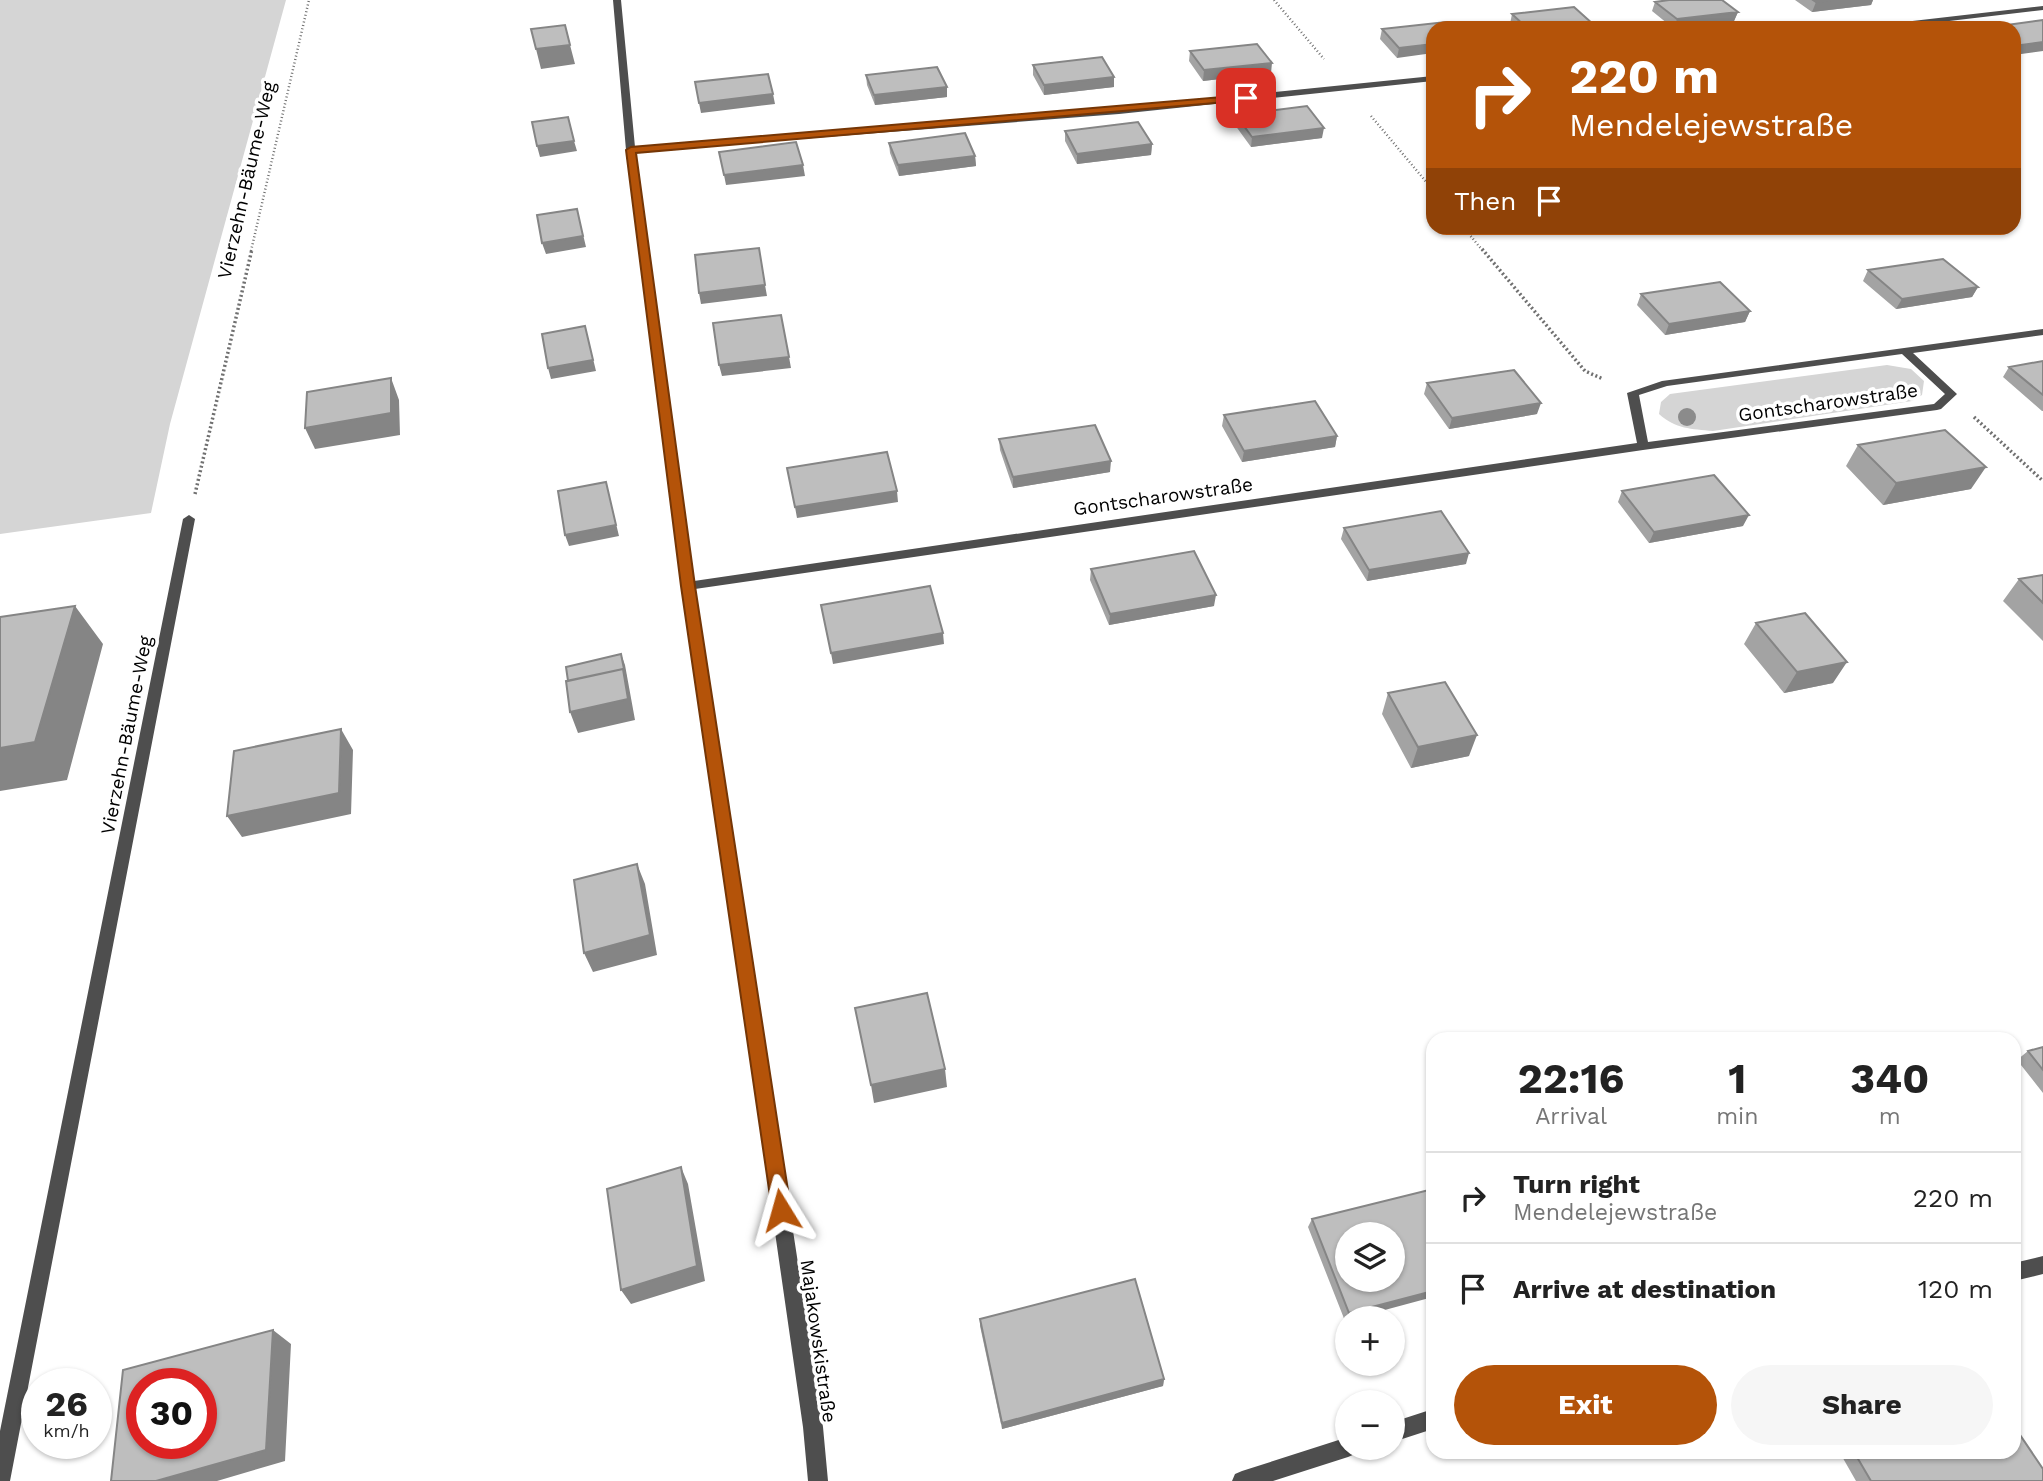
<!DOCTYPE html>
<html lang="en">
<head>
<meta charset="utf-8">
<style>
	:root { --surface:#fff; --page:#f6f6f6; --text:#222; --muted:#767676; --line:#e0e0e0; --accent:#b45309 }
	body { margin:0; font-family:"Work Sans",sans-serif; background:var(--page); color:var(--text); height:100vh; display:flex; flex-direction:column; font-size:26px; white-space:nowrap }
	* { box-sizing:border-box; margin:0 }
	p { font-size:23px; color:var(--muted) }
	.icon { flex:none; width:38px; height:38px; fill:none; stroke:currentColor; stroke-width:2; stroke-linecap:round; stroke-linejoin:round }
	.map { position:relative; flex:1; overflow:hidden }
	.drawer { position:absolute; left:1426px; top:1032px; width:595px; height:427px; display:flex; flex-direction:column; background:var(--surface); border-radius:21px; box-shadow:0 2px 5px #0004 }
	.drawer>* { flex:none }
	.guide { position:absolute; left:1426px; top:21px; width:595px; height:214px; border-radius:21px; box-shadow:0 2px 5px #0004; background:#b45309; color:#fff; overflow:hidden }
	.fabs { position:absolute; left:1335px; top:1222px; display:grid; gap:14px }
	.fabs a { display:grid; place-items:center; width:70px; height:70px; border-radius:50%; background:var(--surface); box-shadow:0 2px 5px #0004; font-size:35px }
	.speed { position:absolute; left:21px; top:1368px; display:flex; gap:14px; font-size:35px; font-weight:700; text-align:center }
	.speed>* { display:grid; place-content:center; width:91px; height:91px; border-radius:50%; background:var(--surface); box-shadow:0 2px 5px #0004; line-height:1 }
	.speed small { font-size:18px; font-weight:400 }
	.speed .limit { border:10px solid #d22; background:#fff; color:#111 }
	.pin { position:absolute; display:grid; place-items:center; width:60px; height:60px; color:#fff; margin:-30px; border-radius:14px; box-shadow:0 4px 10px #0006 }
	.me { position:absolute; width:77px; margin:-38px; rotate:352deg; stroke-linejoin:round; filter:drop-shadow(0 0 5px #0008) }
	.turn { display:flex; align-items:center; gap:24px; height:147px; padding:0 28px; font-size:32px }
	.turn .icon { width:91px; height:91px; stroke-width:2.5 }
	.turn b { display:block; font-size:49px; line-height:60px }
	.then { display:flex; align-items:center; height:66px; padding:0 28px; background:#0003; gap:14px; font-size:26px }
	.eta { display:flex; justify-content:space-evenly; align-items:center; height:119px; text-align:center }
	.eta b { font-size:42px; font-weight:700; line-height:49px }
	.action { display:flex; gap:14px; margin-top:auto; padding:14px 28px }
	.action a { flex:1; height:80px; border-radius:42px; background:var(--accent); color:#fff; font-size:28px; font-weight:700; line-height:80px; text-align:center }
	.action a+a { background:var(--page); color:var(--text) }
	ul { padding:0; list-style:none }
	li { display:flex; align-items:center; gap:21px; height:91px; padding:0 28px; border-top:2px solid var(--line) }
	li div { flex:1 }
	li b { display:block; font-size:26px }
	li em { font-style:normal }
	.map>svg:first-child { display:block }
	.green { fill:#d5d5d5 }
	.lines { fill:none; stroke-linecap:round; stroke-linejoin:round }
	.path-far1 { stroke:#707070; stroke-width:2.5; stroke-dasharray:1 2.5; stroke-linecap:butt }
	.path { stroke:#707070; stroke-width:3.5; stroke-dasharray:2 2.5; stroke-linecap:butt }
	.minor { fill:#4e4e4e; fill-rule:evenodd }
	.tree { fill:#8b8b8b }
	.wall { fill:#a3a3a3 }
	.shaded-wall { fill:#858585 }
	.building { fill:#bebebe; stroke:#858585; stroke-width:2; fill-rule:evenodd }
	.route { fill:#b45309; stroke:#753606; stroke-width:2 }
	.labels { text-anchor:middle; stroke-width:7; stroke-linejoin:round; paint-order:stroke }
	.street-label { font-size:19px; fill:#000; stroke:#fff }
</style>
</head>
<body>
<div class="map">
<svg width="2043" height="1481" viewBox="0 0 2043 1481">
	<rect width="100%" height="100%" fill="#fff"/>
	<path class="green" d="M0,0H286L170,424L151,513L0,534Z
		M1887,365L1911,369L1924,381L1922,395L1912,401L1713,431C1691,429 1676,429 1659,414L1661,402L1670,394Z"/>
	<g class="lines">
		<path class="path-far1" d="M1274,0L1324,59
			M1371,116L1433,190
			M1464,228L1483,251
			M251,251L309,0"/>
		<path class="path" d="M1482,249L1585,371L1603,379
			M1974,417L2043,481
			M195,494L252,249"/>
		<path class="minor" d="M613,0H621L635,147L1119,108L1433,76V81L1119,114L636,152L694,581L1637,443L1627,393L1662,381L2043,329V335L1913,353L1957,394L1941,409L1937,410L1643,450L695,589L823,1427L828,1481H808L803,1427L682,586L626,150ZM1902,354L1945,394L1934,404L1648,442L1639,395L1667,386Z
			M2043,6V10L1890,28H1865L1869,26Z
			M189,515L195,519L10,1481H0V1431L183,519Z
			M2043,1256V1274L2014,1281V1263Z
			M1433,1409V1429L1393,1442V1422Z
			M1348,1437V1447H1358L1355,1454L1348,1457L1273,1481H1232L1235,1474L1242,1471Z"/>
	</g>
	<circle class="tree" cx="1687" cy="417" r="9"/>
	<path class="wall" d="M1795,0H1873L1871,5L1812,12Z
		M1655,2L1738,12L1734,21L1673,28L1652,11Z
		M1512,14L1593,28H1514L1510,24Z
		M1446,22L1397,58L1380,39L1382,29Z
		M1190,51L1271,73L1203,81L1189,61Z
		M1033,65L1114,87L1044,95L1033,75Z
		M866,75L947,87V97L875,105L867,85Z
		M1236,115L1322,138L1251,147L1235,125Z
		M1065,131L1152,144L1151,155L1077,164L1065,141Z
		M889,143L975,156L976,166L899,176L890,153Z
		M1868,270L1978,287L1972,297L1896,309L1863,281Z
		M1641,294L1750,311L1745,322L1665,335L1637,305Z
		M2043,361V411H2042L2003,377L2009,367Z
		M1427,383L1537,414L1449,429L1424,394Z
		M1224,415L1337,436L1335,447L1242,462L1222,426Z
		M999,439L1110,472L1013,488L1000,450Z
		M1858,445L1971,489L1883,505L1846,466Z
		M1622,491L1743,526L1649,543L1618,502Z
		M1344,528L1466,564L1367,581L1341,539Z
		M1091,569L1214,606L1109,625L1090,580Z
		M2043,575V641L2003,601L2019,579Z
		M1756,623L1833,683L1784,693L1744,644Z
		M1388,693L1469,756L1411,768L1382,714Z
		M2043,1047V1093L2017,1060L2028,1051Z
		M1433,1189L1348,1318V1320L1345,1321L1308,1227L1312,1219Z
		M980,1319L1164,1379L1163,1386L1002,1429L980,1326Z
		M1841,1452H2014L2043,1481H1856L1840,1453Z"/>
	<path class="shaded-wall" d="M1833,0H1873L1871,5L1812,12L1816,2Z
		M1738,12L1734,21L1674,28L1677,19Z
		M1594,25L1593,28H1567Z
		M2043,42V51L2014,55V46Z
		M1433,44V53L1397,58L1399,48Z
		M570,45L575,64L541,69L536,49Z
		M1272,63L1271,73L1203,81L1204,70Z
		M1114,77V87L1044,95V85Z
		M947,87V97L875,105L874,95Z
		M773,94L775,104L701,113L699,103Z
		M1324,128L1322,138L1251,147L1252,137Z
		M574,141L577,151L540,157L537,146Z
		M1152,144L1151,155L1077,164V154Z
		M975,156L976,166L899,176L898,165Z
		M803,165L805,176L726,185L724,175Z
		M577,209L586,247L546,254L542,243Z
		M765,285L767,296L701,304L699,293Z
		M1978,287L1972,297L1896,309L1902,299Z
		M1750,311L1745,322L1665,335L1669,324Z
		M585,326L596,371L551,379L548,368Z
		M789,357L791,368L722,376L719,365Z
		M391,378L399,400L400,435L315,449L305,428Z
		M1541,403L1537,414L1449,429L1452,418Z
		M1337,436L1335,447L1242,462L1244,451Z
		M1111,461L1110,472L1013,488V477Z
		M1986,467L1971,489L1883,505L1896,483Z
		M606,482L619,536L569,546L565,535Z
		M897,491L898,502L797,518L795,507Z
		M1749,515L1743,526L1649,543L1654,532Z
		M1469,553L1466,564L1367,581L1369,570Z
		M1216,595L1214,606L1109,625L1110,614Z
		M75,606L103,644L67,780L0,791V748Z
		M943,633L944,644L833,664L831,653Z
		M621,654L625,665L635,720L578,733L570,712Z
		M1847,662L1833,683L1784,693L1797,672Z
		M341,729L353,750L351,814L242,837L227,816Z
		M1477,735L1469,756L1411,768L1418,747Z
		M637,864L645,884L657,955L593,972L584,953Z
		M945,1069L947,1087L874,1103L871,1085Z
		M681,1167L688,1184L705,1281L631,1304L621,1290Z
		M1433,1291V1297L1355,1318H1348V1320L1345,1321L1349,1313Z
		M273,1330L291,1344L285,1461L217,1481H156Z
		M1164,1379L1163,1386L1002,1429V1423Z"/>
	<path class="building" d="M1669,0H1722L1738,12L1677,19L1655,2Z
		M1813,0H1833L1816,2Z
		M1574,7L1594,25L1567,28H1527L1512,14Z
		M2043,20V42L2014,46V28H1985Z
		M1446,22L1452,28H1433V44L1399,48L1382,29Z
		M565,25L570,45L536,49L531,29Z
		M1257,44L1272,63L1204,70L1190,51Z
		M1102,57L1114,77L1044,85L1033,65Z
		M937,67L947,87L874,95L866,75Z
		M768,74L773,94L699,103L695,82Z
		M1307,106L1324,128L1252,137L1236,115Z
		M568,117L574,141L537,146L532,122Z
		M1138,122L1152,144L1077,154L1065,131Z
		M965,133L975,156L898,165L889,143Z
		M796,142L803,165L724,175L719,152Z
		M577,209L583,236L542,243L537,215Z
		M759,248L765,285L699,293L695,255Z
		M1943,259L1978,287L1902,299L1868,270Z
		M1720,282L1750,311L1669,324L1641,294Z
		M781,315L789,357L719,365L713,323Z
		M585,326L593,360L548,368L542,334Z
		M2043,361V395L2009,367Z
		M1514,370L1541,403L1452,418L1427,383Z
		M391,378V413L305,428L307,392Z
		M1315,401L1337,436L1244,451L1224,415Z
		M1095,425L1111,461L1013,477L999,439Z
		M1945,430L1986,467L1896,483L1858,445Z
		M887,452L897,491L795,507L787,468Z
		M1714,475L1749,515L1654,532L1622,491Z
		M606,482L616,525L565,535L558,491Z
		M1441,511L1469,553L1369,570L1344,528Z
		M1194,551L1216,595L1110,614L1091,569Z
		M2043,575V603L2019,579Z
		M930,586L943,633L831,653L821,605Z
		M75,606L35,742L0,748V617Z
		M1805,613L1847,662L1797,672L1756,623Z
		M621,654L626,679L623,669L568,681L566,667Z
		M623,669L628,699L570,712L566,681Z
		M1445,682L1477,735L1418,747L1388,693Z
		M341,729L339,793L227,816L234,751Z
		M637,864L650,935L584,953L574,880Z
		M927,993L945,1069L871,1085L855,1008Z
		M2043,1047V1070L2028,1051Z
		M681,1167L697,1266L621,1290L607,1189Z
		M1433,1189V1291L1349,1313L1312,1219ZM1348,1234H1393V1279H1348Z
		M1135,1279L1164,1379L1002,1423L980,1319Z
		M273,1330L266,1450L156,1481H111L123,1370ZM142,1384H201V1444H142Z
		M2014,1426L2043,1469V1481H1871L1854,1452H2014Z"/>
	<path class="route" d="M1246,95L1251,98L1249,100L636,153L695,586L791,1210L788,1217L781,1220L773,1217L681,586L626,150L631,147Z"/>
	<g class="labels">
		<g class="street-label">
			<text transform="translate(246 180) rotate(-77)" y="7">Vierzehn-Bäume-Weg</text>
			<text transform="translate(1828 402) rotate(-8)" y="7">Gontscharowstraße</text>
			<text transform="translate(1163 496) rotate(-8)" y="7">Gontscharowstraße</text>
			<text transform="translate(126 735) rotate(-79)" y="7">Vierzehn-Bäume-Weg</text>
			<text transform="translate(819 1341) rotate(82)" y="7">Majakowskistraße</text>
		</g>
	</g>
</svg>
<div class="fabs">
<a><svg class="icon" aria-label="layers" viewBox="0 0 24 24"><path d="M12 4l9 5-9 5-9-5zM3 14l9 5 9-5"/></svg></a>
<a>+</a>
<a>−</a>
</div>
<div class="speed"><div>26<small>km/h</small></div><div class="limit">30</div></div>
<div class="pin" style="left:1246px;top:98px;background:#d93025"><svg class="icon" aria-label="arrive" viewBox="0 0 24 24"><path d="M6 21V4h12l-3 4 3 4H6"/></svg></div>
<svg class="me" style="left:781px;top:1210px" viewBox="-20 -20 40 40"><path d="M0-17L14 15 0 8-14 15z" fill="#b45309" stroke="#fff" stroke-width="4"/></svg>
<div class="guide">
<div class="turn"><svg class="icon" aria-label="right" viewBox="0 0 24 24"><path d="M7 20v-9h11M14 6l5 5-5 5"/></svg><div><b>220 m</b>Mendelejewstraße</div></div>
<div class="then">Then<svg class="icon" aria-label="arrive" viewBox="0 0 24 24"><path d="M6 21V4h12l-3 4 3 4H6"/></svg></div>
</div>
<section class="drawer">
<div class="eta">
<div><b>22:16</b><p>Arrival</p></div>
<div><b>1</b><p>min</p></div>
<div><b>340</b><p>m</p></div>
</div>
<ul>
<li><svg class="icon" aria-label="right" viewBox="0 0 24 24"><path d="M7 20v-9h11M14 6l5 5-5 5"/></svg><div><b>Turn right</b><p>Mendelejewstraße</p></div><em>220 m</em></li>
<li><svg class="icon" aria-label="arrive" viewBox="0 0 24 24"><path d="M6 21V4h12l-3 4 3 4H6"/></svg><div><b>Arrive at destination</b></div><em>120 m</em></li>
</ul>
<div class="action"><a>Exit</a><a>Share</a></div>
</section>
</div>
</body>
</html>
